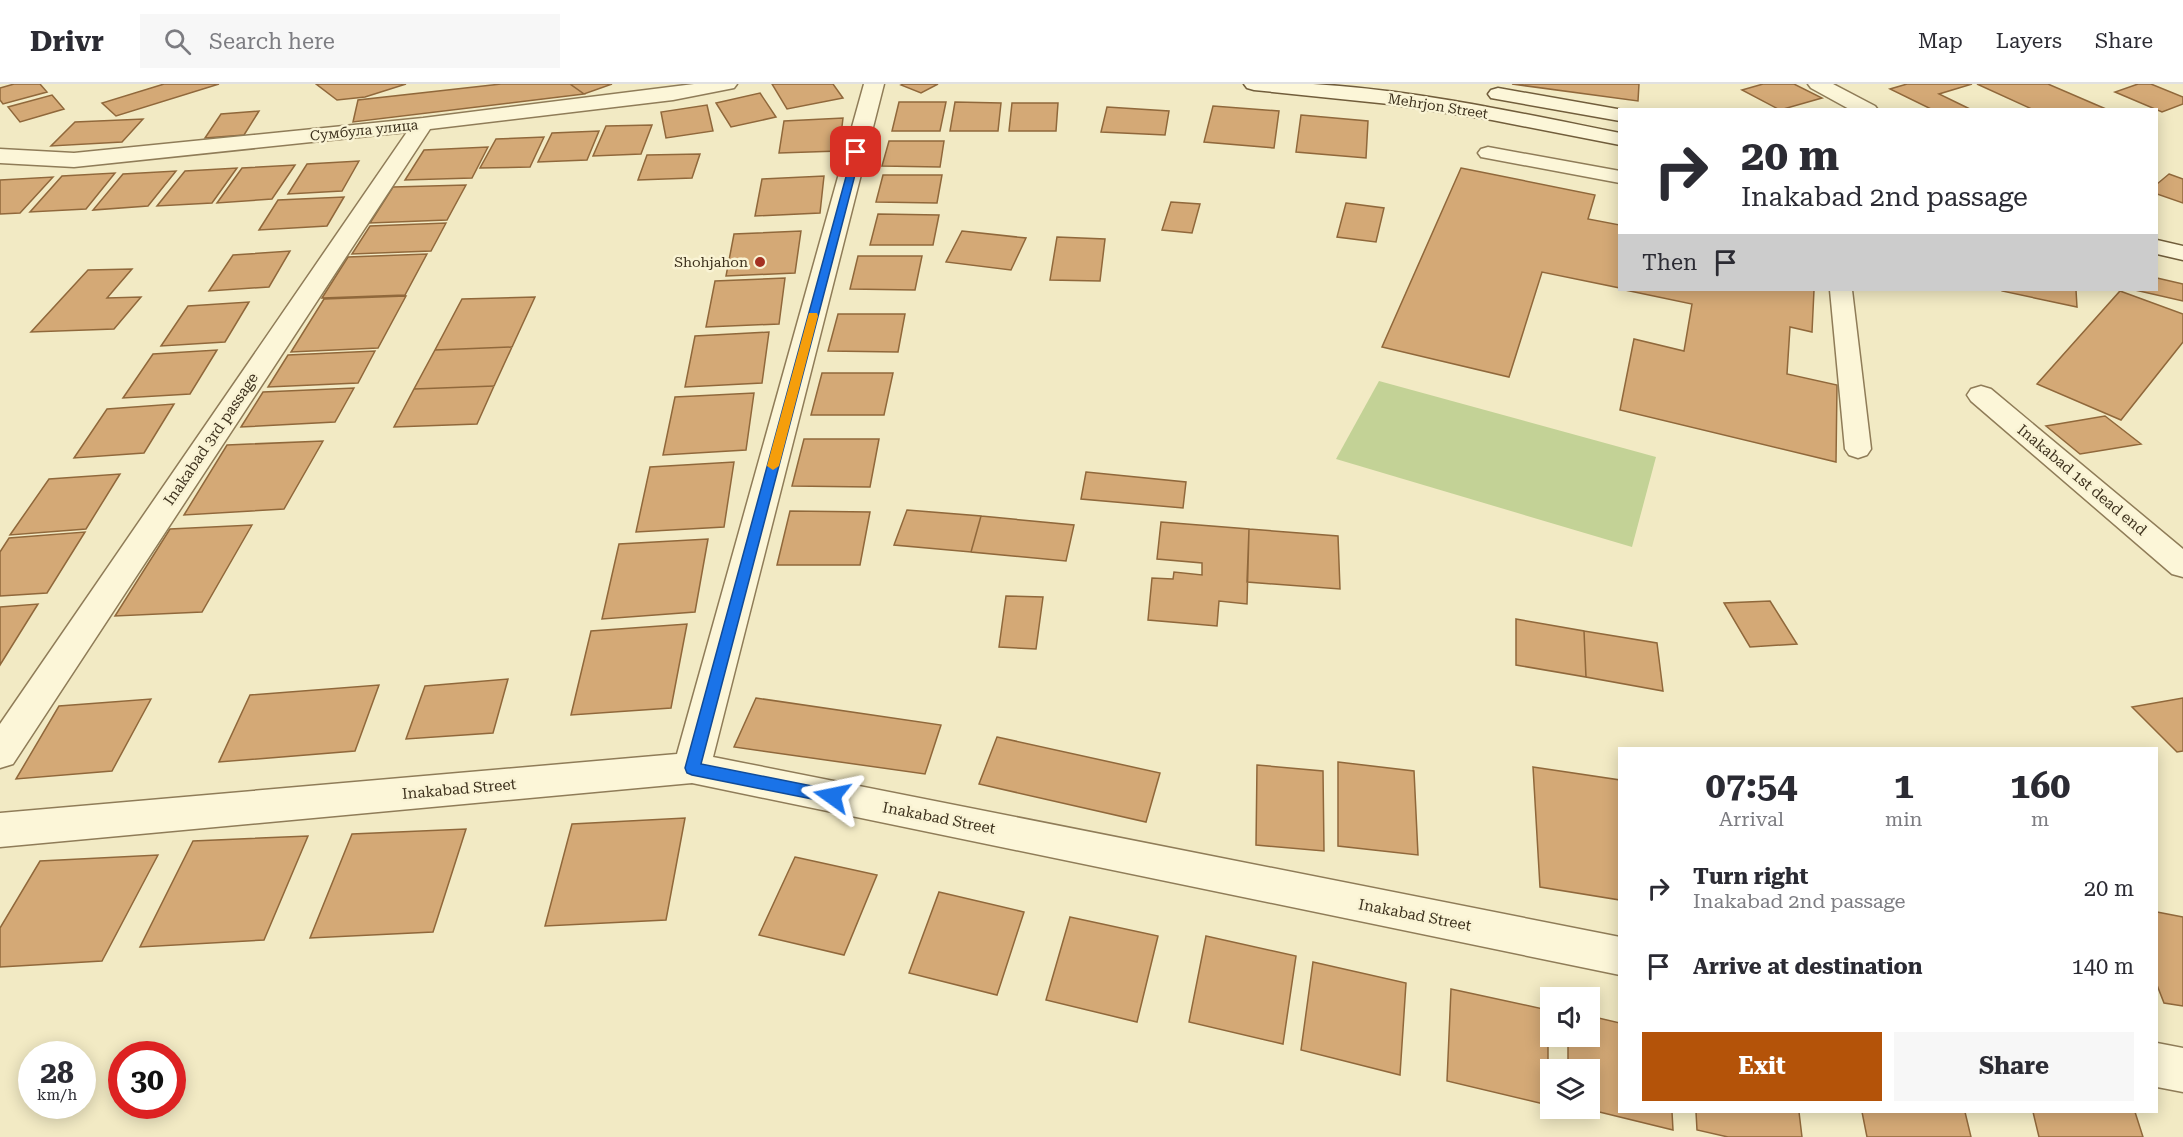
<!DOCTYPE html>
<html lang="en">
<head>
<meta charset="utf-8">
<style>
	:root { --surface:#fff; --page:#f7f7f7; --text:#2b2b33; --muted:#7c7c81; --line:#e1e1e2; --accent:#b45309 }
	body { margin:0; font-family:"Roboto Serif",serif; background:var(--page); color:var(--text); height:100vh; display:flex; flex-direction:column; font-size:22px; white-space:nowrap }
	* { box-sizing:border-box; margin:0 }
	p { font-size:20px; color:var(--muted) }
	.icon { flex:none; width:33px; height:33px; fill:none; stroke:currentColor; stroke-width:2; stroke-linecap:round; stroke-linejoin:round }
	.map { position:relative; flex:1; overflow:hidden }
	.panel { position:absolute; left:1618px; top:663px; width:540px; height:366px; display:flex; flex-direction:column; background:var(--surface); border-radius:0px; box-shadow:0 3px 15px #0003 }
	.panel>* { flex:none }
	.guide { position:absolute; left:1618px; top:24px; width:540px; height:183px; border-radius:0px; box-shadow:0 3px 15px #0003; background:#fff; color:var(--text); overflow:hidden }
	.tools { position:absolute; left:1540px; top:903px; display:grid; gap:12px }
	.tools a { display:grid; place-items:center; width:60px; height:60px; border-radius:0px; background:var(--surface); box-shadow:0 3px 15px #0003; font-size:30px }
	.speed { position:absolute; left:18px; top:957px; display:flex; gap:12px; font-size:30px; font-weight:700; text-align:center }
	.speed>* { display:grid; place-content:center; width:78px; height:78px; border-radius:50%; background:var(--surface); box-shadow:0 3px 15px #0003; line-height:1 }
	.speed small { font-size:15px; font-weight:400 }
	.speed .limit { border:9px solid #d22; background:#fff; color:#111 }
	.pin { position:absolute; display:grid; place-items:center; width:51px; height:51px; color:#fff; margin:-26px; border-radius:12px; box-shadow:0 3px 9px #0006 }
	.me { position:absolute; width:66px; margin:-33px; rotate:282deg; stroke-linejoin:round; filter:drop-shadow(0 0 4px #0008) }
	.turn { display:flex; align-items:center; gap:21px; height:126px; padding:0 24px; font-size:27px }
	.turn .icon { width:78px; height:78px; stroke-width:2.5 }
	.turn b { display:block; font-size:42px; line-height:51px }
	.then { display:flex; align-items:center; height:57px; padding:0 24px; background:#0003; gap:12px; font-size:22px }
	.eta { display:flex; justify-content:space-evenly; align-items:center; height:102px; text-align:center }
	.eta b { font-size:36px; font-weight:700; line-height:42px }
	.primary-button { display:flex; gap:12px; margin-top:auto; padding:12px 24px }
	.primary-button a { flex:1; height:69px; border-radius:0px; background:var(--accent); color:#fff; font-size:24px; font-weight:700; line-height:69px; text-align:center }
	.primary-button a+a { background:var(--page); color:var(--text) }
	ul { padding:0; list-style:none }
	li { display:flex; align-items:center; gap:18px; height:78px; padding:0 24px }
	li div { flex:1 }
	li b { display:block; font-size:22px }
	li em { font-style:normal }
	header { display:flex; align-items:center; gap:36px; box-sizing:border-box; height:84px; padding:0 30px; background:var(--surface); border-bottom:2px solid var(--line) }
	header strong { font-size:28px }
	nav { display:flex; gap:33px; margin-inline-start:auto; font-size:21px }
	.search { width:420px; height:54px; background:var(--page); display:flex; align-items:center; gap:15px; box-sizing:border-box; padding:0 21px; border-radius:0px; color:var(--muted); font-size:22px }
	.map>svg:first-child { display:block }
	.green { fill:#c3d296 }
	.building { fill:#d4a976; stroke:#90683b; stroke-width:1.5 }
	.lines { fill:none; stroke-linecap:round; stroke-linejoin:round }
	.service-casing { stroke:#8f7c58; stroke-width:3 }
	.minor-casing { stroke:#8f7c58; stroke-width:3 }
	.secondary-casing { stroke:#715d3b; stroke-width:3 }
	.service { fill:#fcf6d8; fill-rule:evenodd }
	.minor { fill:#fcf6d8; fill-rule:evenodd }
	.secondary { fill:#fcf6d8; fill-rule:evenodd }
	.route { fill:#1a73e8; stroke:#114b97; stroke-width:1.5 }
	.slow { fill:#f59e0b }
	.poi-dot { fill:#a43122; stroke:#f9f3d4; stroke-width:2 }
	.labels { text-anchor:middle; stroke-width:5; stroke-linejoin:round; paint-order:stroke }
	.far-street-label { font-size:14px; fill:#3d311d; stroke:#f9f3d4 }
	.far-poi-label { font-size:14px; fill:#3d311d; stroke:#f9f3d4; text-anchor:end }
	.street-label { font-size:15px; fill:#3d311d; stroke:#f9f3d4 }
</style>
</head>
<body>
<header>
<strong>Drivr</strong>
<div class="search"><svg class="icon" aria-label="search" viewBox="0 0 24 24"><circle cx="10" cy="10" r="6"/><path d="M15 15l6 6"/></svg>Search here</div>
<nav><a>Map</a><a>Layers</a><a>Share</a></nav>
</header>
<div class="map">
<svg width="2183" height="1053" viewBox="0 0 2183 1053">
	<rect width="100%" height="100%" fill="#f2eac4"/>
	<path class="green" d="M1379,297L1656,373L1632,463L1336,375Z"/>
	<path class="building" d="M14,0H40L47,8L3,20L0,16V4Z
		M164,0H219L116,32L102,19Z
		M316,0H406L365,13L337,16Z
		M501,0H570L584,10L353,38L358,16Z
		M570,0H612L584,10Z
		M772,0H833L843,14L787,25Z
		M903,0H938L921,9L901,1Z
		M1512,0H1639L1638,17Z
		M1763,0H1794L1822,14L1780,26L1742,6Z
		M1907,0H1972L1939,10L1972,26H1933L1890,5Z
		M1977,0H2048L2106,25L2034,26Z
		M2138,0H2151L2183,13V20L2162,28L2115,8Z
		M760,9L776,33L731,43L716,19Z
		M52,11L64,25L20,38L8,23Z
		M899,18H946L940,47H892Z
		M955,18L1001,19L998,47H950Z
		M1012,19H1058L1056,47H1009Z
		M707,21L713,47L666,54L661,28Z
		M1213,22L1279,27L1274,64L1204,58Z
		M1107,23L1169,27L1165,51L1101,48Z
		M259,27L244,51L205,54L221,30Z
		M1301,31L1368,37L1366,74L1296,68Z
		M843,34L839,67L779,69L784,37Z
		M143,35L122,58L51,62L75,38Z
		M652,41L641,70L593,72L606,42Z
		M599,47L587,76L538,78L552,49Z
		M544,53L530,83L480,84L496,55Z
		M889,57H944L940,83L882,82Z
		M488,63L472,94L405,96L424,66Z
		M700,70L692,94L638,96L647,71Z
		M359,77L342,107L288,110L307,80Z
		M295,81L272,115L217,119L242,84Z
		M237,84L212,119L157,122L185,87Z
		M1461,84L1595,111L1588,135L1620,141V204L1542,188L1509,293L1382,263Z
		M176,87L148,122L93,126L123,90Z
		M115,89L86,125L30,128L62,92Z
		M2169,90L2183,95V119L2157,110V100Z
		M883,91H942L937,119L876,118Z
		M824,92L820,129L755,132L762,95Z
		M53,93L20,129L0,130V96Z
		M466,101L447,136L370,139L393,103Z
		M344,113L327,142L259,146L278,116Z
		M1171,118L1200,120L1192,149L1162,146Z
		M1346,119L1384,124L1376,158L1337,153Z
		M878,130L939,131L933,161H870Z
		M446,139L431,167L352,170L370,142Z
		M801,147L795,189L726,192L734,150Z
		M962,147L1026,154L1011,186L946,178Z
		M1057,153L1105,155L1100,197L1050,196Z
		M290,167L269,203L209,207L233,171Z
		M427,170L405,211L322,214L348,173Z
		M858,172H922L915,206L850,205Z
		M132,185L107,214L141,213L114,245L31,248L88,186Z
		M785,194L779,240L706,243L715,197Z
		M2157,194L2183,200V217L2135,206H2157Z
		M1625,206H1814L1812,248L1790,243L1787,290L1837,301L1836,378L1620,326L1634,255L1684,267L1692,220Z
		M2002,206H2076L2077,223L2002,207Z
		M2120,207L2183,230V258L2121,336L2037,300Z
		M406,212L378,264L291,268L324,215Z
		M535,213L512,263L435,266L462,215Z
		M249,218L225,258L161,262L188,222Z
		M838,230H905L898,268L828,267Z
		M769,248L762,299L685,303L695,252Z
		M512,263L494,302L414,305L435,266Z
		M217,266L190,310L123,314L153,270Z
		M375,267L358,299L268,303L288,271Z
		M822,289H893L884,331H811Z
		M494,302L477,340L394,343L414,305Z
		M354,304L335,338L241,343L263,308Z
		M754,309L746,366L663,371L675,313Z
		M174,320L144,369L74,374L107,325Z
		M2105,332L2141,360L2080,370L2046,342Z
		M804,355H879L870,403L792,402Z
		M323,357L284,425L184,431L227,361Z
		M734,378L724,443L636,448L650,383Z
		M1086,388L1186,398L1183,424L1081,415Z
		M120,390L86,445L10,451L49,395Z
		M907,426L981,432L971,468L894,461Z
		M790,427L870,428L860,481H777Z
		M981,432L1074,441L1066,477L971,468Z
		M1161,438L1249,445L1247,520L1219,517L1217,542L1148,536L1152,494L1173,495L1174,488L1202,491V479L1157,475Z
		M252,441L202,528L115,532L170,445Z
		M1249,445L1338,452L1340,505L1247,498Z
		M85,448L47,509L0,512V468L9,454Z
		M708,455L695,528L602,535L619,460Z
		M1006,512L1043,513L1036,565L999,563Z
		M1770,517L1797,560L1750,563L1724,519Z
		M38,520L0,581V523Z
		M1516,535L1584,547L1586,593L1516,581Z
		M687,540L671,624L571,631L591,547Z
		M1584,547L1657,559L1663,607L1586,593Z
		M508,595L493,649L406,655L425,602Z
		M379,601L355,667L219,678L250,611Z
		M756,614L941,641L925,690L734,663Z
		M2183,614V667L2177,668L2132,623Z
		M151,615L112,687L16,695L59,622Z
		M997,653L1160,689L1146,738L979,700Z
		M1338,678L1414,687L1418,771L1338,762Z
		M1257,681L1323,687L1324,767L1256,761Z
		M1533,683L1620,696V816L1540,803Z
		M685,734L666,836L545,842L572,740Z
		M466,745L433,848L310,854L352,750Z
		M308,752L264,856L140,863L193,757Z
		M158,771L102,877L0,883V844L40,777Z
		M795,773L877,791L844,871L759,851Z
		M939,808L1024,828L997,911L909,889Z
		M2157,828L2183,833V922L2164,919L2157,901Z
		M1070,833L1158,852L1137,938L1046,916Z
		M1206,852L1296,872L1283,960L1189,938Z
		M1313,878L1406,899L1400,991L1301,966Z
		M1451,905L1548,926V1021L1447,997Z
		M1590,932L1620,939V1028H1672L1673,1046L1583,1024H1590V986H1568V952H1590Z
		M1696,1028H1799L1802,1053H1728L1697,1046Z
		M1862,1028H1965L1971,1053H1867Z
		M2033,1028H2135L2143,1053H2039Z"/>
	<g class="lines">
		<g class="service-casing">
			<path id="service" d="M1488,63L1620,87V99L1481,73L1478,69L1481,65Z
				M1830,206H1852L1871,365L1867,371L1858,374L1849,371L1845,365Z"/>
		</g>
		<g class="minor-casing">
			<path id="minor" d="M694,0H737L734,4L673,16L430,45L13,680L0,684V640L407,48L74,83L0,79V65L74,69L423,34Z
				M864,0H884L713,673L1620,853V891L692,699L0,763V729L677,670Z
				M1808,0H1833L1875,22L1878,26H1851L1811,4Z
				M1981,302L1991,305L2183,465V493L2172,490L1971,317L1967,311L1971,305Z
				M2157,959L2183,964V1008L2157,1003Z"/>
		</g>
		<g class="secondary-casing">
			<path id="secondary" d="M1244,0C1267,0 1290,0 1313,0C1416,6 1519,29 1620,49V61L1492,36L1389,20L1254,6L1247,4Z
				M1498,4L1623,26H1620V37L1491,14L1488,10L1491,6Z
				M2157,156L2183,162V176L2157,170Z"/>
		</g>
		<use href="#service" class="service"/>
		<use href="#minor" class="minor"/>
		<use href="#secondary" class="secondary"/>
	</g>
	<path class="route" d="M853,67L861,68L701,680L832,706L837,708L839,712L837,717L832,719L692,691L687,689L685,684Z"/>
	<path class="slow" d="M809,229H817L818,232L779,382L773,386L767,382Z"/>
	<circle class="poi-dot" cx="760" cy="178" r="6"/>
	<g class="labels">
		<g class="far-street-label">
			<text transform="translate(1438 22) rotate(9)" y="5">Mehrjon Street</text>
			<text transform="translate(364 46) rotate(-6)" y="5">Сумбула улица</text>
		</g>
		<g class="far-poi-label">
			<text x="748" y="183">Shohjahon</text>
		</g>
		<g class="street-label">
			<text transform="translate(211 355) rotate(-56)" y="5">Inakabad 3rd passage</text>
			<text transform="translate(2082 396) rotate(40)" y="5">Inakabad 1st dead end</text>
			<text transform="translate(459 705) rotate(-5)" y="5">Inakabad Street</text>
			<text transform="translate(939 734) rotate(11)" y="5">Inakabad Street</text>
			<text transform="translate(1415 831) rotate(11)" y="5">Inakabad Street</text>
		</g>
	</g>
</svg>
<div class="tools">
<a><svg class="icon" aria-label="sound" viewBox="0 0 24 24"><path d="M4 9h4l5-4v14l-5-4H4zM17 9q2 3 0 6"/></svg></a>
<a><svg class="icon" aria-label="layers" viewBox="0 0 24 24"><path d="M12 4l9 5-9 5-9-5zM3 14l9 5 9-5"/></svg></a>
</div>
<div class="speed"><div>28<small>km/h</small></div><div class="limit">30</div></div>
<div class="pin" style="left:856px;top:68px;background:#d93025"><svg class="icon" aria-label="arrive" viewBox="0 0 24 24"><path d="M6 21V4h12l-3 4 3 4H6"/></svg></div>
<svg class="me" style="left:832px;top:712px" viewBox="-20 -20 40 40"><path d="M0-17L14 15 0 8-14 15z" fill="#1a73e8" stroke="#fff" stroke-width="4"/></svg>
<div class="guide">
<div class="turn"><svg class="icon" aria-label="right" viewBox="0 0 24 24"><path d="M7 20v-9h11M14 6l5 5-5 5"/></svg><div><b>20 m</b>Inakabad 2nd passage</div></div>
<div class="then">Then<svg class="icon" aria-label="arrive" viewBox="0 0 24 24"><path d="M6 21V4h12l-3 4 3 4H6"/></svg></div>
</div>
<section class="panel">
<div class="eta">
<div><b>07:54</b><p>Arrival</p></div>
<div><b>1</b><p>min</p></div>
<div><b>160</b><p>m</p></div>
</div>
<ul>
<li><svg class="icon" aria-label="right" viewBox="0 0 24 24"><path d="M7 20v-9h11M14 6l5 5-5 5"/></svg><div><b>Turn right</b><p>Inakabad 2nd passage</p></div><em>20 m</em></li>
<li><svg class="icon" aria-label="arrive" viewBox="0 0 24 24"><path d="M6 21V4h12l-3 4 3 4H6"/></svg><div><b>Arrive at destination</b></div><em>140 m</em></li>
</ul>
<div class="primary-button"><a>Exit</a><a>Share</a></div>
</section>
</div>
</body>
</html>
